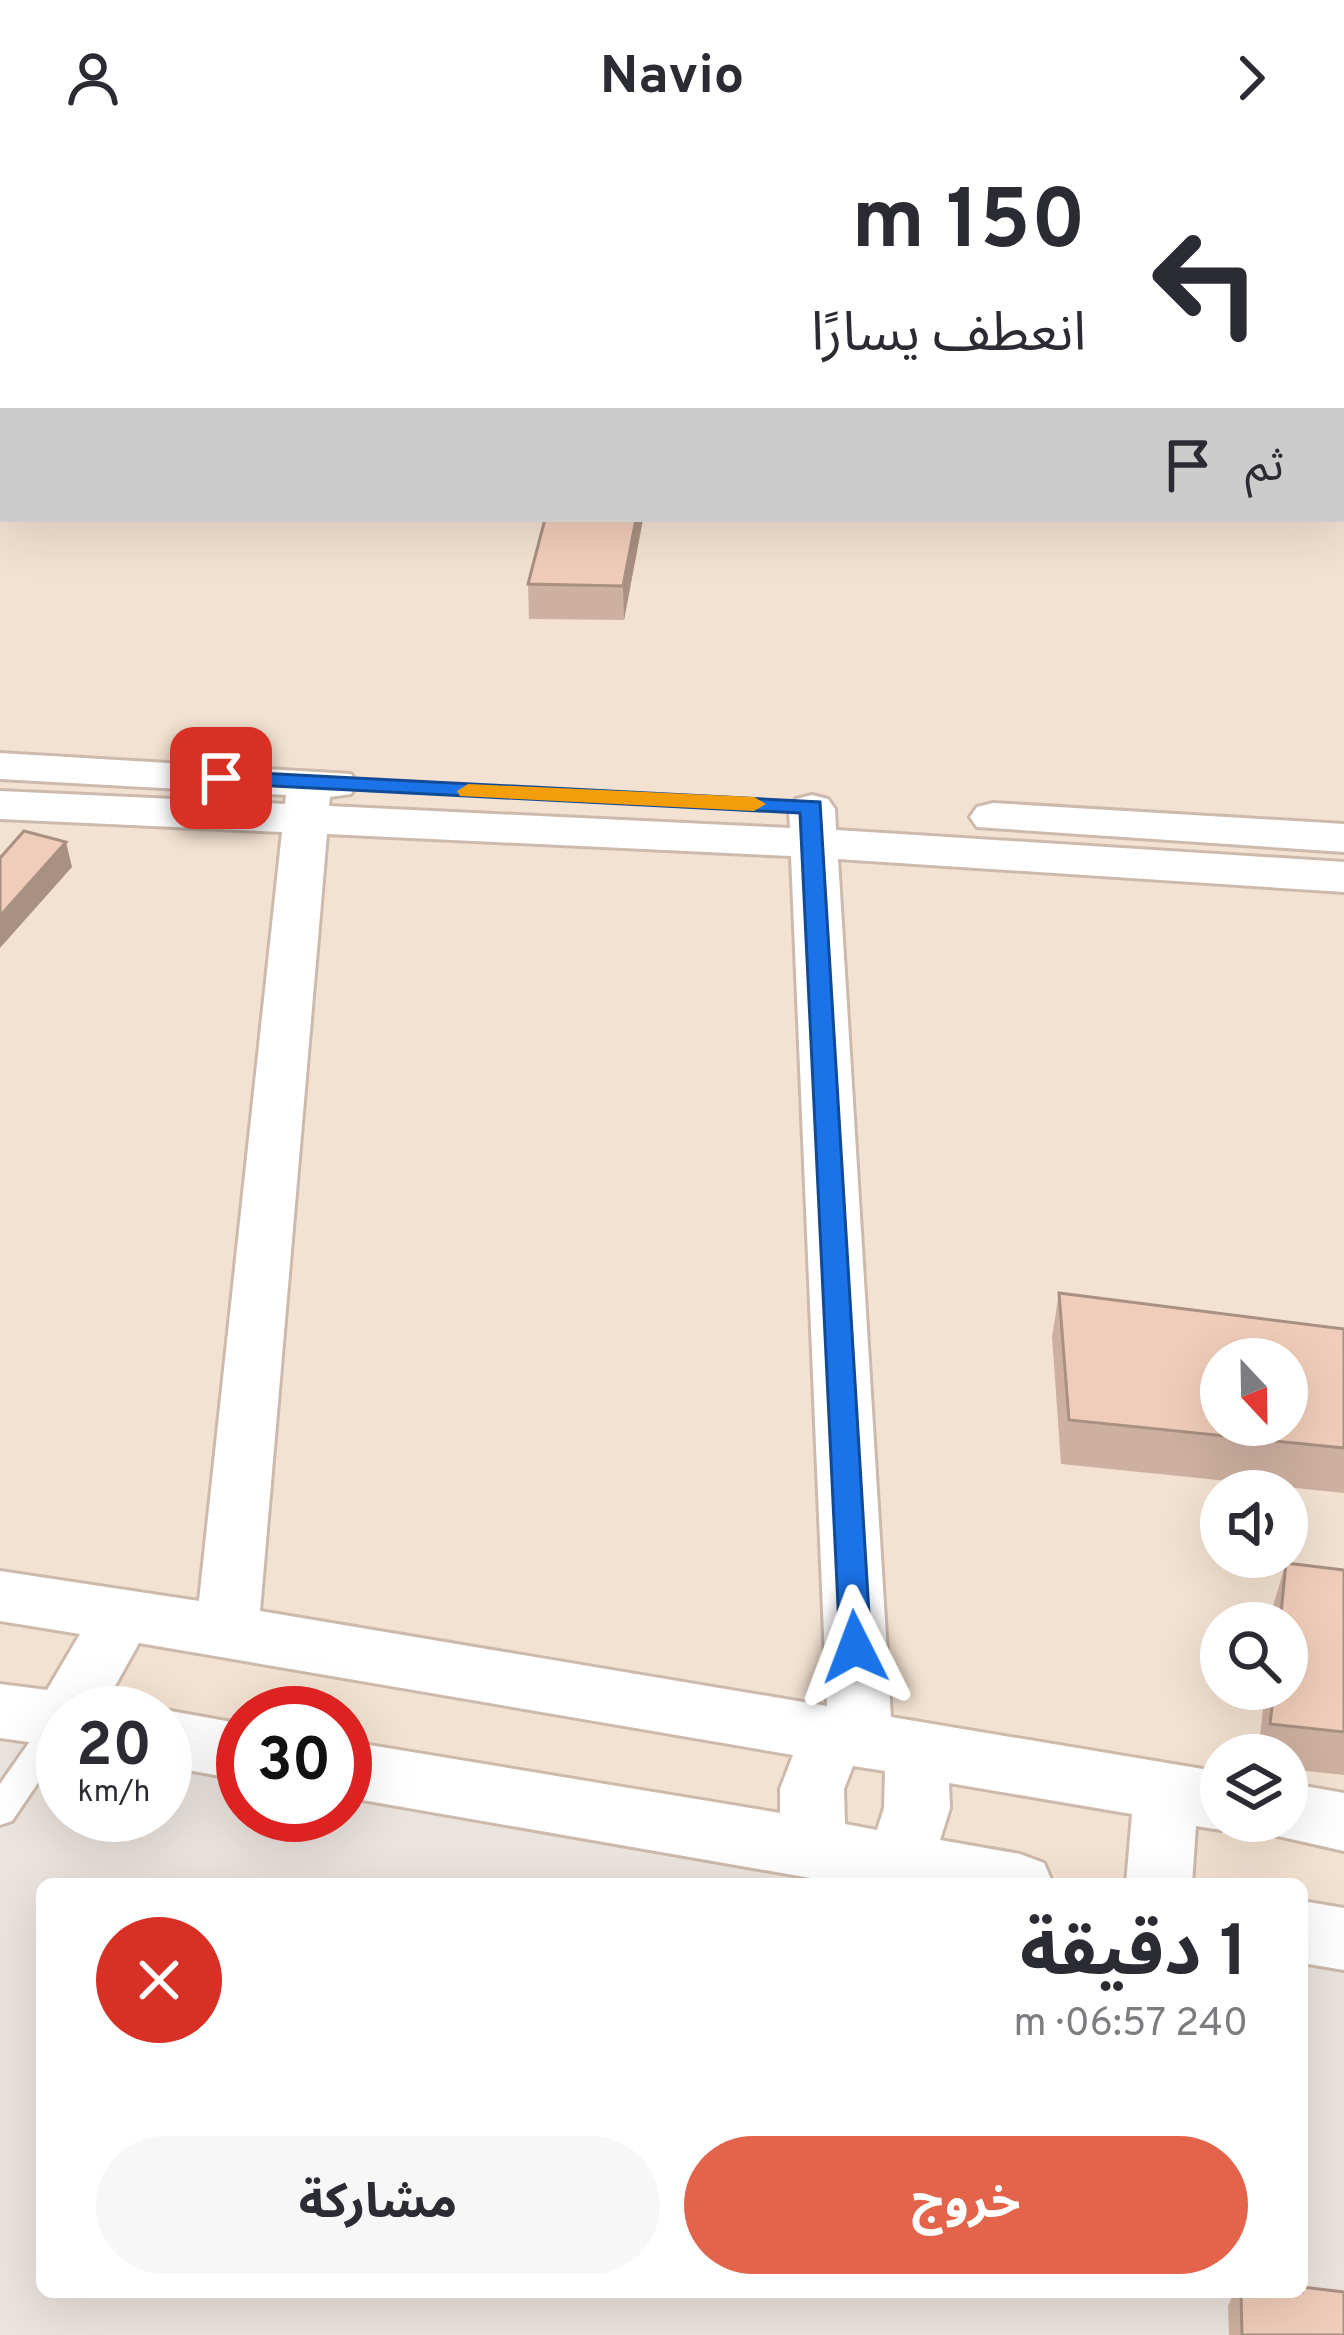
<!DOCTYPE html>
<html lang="ar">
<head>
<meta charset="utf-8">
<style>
	:root { --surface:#fff; --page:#f7f7f7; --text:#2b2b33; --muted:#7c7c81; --accent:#e3644a }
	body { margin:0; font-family:Overpass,"Noto Sans Arabic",sans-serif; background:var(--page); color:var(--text); direction:rtl; height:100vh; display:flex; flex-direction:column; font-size:45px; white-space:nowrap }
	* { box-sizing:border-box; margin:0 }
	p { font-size:39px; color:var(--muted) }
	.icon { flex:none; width:66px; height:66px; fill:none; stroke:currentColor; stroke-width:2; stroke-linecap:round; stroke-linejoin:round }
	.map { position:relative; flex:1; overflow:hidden; direction:ltr }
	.side { position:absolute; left:36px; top:1722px; width:1272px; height:420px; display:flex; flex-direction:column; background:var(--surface); border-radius:18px; box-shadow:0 12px 48px #0002; direction:rtl }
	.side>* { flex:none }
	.guide { position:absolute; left:0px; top:0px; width:1344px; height:366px; box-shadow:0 12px 48px #0002; direction:rtl; background:#fff; color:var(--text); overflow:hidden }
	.needle { width:78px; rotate:158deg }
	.buttons { position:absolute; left:1200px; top:1182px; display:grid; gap:24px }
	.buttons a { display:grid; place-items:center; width:108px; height:108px; border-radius:50%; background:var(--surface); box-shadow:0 12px 48px #0002; font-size:60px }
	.speed { position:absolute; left:36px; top:1530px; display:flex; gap:24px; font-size:60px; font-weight:700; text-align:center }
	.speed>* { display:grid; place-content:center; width:156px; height:156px; border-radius:50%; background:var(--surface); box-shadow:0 12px 48px #0002; line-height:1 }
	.speed small { font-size:30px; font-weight:400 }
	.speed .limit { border:18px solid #d22; background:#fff; color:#111 }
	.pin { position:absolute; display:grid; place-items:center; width:102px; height:102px; color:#fff; margin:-51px; border-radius:24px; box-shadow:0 6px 18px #0006 }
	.me { position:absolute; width:132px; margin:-66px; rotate:357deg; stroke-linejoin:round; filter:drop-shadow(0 0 9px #0008) }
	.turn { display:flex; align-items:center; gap:42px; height:252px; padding:0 60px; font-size:54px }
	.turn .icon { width:156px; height:156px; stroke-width:2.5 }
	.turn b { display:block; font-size:84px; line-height:102px }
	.then { display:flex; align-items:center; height:114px; padding:0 60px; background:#0003; gap:24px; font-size:45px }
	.round { display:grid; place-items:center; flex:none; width:126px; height:126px; border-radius:63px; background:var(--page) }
	.summary { display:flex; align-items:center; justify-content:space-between; height:204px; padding:0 60px }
	h1 { font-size:72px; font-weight:700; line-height:90px }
	.cta { display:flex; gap:24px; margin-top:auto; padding:24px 60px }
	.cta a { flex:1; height:138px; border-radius:72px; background:var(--accent); color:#fff; font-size:48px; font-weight:700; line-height:138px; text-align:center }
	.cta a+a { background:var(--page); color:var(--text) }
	header { display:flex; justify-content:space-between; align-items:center; height:156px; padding:0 60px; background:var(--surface); font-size:54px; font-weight:700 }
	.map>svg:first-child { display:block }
	.residential { fill:#f3e2d1; fill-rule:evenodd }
	.industrial { fill:#ebe3dd }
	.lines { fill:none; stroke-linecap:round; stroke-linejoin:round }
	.lane-casing { stroke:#cebaac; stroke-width:6 }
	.street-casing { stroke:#cebaac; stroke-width:6 }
	.lane { fill:#fff; fill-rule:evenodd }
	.street { fill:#fff; fill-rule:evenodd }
	.wall { fill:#ceb0a0 }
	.shaded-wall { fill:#a89082 }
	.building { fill:#f0cdba; stroke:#a89082; stroke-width:3; fill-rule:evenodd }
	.route { fill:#1a73e8; stroke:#114b97; stroke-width:3 }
	.slow { fill:#f59e0b }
</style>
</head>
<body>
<header><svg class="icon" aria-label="forward" viewBox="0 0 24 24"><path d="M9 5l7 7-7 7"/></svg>Navio<svg class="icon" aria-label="person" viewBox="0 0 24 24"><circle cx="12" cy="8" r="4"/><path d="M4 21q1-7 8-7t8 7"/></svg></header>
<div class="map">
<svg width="1344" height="2179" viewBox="0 0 1344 2179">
	<rect width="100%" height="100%" fill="#fcf0e2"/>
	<path class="residential" d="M0,0H1344V2179H0ZM3,3H1341V363H3ZM1221,1203H1287V1269H1221ZM1221,1335H1287V1401H1221ZM1221,1467H1287V1533H1221ZM63,1557H165V1659H63ZM243,1557H345V1659H243ZM1221,1599H1287V1665H1221ZM42,1728H1302V2136H42Z"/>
	<path class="industrial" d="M0,1545L63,1557V1659H165V1574L243,1588V1659H345V1606L1046,1728H42V2136H1302V1773L1344,1780V2179H0Z"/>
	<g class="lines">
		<g class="lane-casing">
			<path id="lane" d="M63,1550L76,1557H63V1590L12,1665L0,1669V1628L52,1554Z"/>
		</g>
		<g class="street-casing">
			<path id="street" d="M20,0H52L18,3Z
				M3,43V66L0,67V44Z
				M0,85L3,86V106L0,105Z
				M0,597L351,618L357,628L351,638L330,641L329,650L790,672L789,653L796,643L812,639L828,643L835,653L836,674L1344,706V736L838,703L891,1561L1221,1616V1665H1244L1221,1674L1196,1670L1192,1728H1126L1132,1658L949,1627L950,1652L940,1684L1020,1698L1044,1707L1053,1728H845L345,1641V1585L780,1657V1633L793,1599L139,1487L100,1557H63V1591L0,1582V1528L47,1534L80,1478L0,1465V1415L199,1445L282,676L0,663V635L285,648L286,639L0,623ZM327,678L791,700L827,1550L260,1455ZM853,1610L885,1615L884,1652L877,1674L845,1668L844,1633Z
				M993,647L1344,668V696L977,671L970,661L977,651Z
				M165,1554L243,1568V1624L165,1610V1557H157Z
				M1287,1627L1344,1637V1695L1264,1677L1258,1665H1287Z
				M1302,1745L1344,1752V1814L1302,1807Z"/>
		</g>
		<use href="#lane" class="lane"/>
		<use href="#street" class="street"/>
	</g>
	<path class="wall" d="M90,0H185L183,3H90Z
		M643,363L624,464L529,463L528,428Z
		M1059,1137L1344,1173V1337L1061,1308L1052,1181Z
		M1286,1407L1344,1414V1619L1287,1613V1599H1258L1265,1533H1287V1467H1271L1273,1450Z
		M1234,2136H1302L1344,2179H1229L1228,2150Z"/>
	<path class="shaded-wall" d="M3,238V284L0,289V243Z
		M636,363H643L624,464L623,430Z
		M66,686L72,711L0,792V760Z"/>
	<path class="building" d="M232,0H306L305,3H231Z
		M432,0H488L487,3H430Z
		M0,163H3V195H0Z
		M0,207H3V238L0,243Z
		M545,363H636L623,430L528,428Z
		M24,675L66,686L0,760V702Z
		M1059,1137L1344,1173V1292L1069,1264ZM1221,1203H1287V1269H1221Z
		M1286,1407L1344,1414V1576L1270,1568L1274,1533H1287V1467H1280Z
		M1302,2131L1344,2136V2179H1242L1241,2136H1302Z"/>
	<path class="route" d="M221,615L820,646L871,1491L866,1500L855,1504L844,1500L840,1491L800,657L213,627V617Z"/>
	<path class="slow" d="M468,628L754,641L766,648L754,655L460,640L457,635Z"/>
</svg>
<div class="buttons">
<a><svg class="needle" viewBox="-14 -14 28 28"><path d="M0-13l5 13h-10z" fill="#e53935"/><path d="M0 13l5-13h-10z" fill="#7c7c81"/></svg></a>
<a><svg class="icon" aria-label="sound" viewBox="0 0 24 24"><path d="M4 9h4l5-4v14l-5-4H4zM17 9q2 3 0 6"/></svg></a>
<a><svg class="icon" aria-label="search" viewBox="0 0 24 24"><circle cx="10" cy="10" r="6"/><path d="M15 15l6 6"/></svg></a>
<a><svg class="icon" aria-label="layers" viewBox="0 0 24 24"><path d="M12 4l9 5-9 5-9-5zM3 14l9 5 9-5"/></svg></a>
</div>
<div class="speed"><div>20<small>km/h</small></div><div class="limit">30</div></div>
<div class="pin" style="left:221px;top:622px;background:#d93025"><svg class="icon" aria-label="arrive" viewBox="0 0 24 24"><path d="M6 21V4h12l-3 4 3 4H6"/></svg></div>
<svg class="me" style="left:855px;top:1491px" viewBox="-20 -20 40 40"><path d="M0-17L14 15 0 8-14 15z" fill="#1a73e8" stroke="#fff" stroke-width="4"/></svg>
<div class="guide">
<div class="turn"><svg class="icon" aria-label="left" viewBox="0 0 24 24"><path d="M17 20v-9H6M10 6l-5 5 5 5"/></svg><div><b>150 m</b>انعطف يسارًا</div></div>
<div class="then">ثم<svg class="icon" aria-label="arrive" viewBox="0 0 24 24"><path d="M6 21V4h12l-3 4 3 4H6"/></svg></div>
</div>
<section class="side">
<div class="summary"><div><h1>1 دقيقة</h1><p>240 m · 06:57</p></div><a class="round" style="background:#d93025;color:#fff"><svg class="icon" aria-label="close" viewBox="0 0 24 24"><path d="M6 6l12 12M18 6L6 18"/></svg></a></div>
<div class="cta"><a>خروج</a><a>مشاركة</a></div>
</section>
</div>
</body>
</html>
